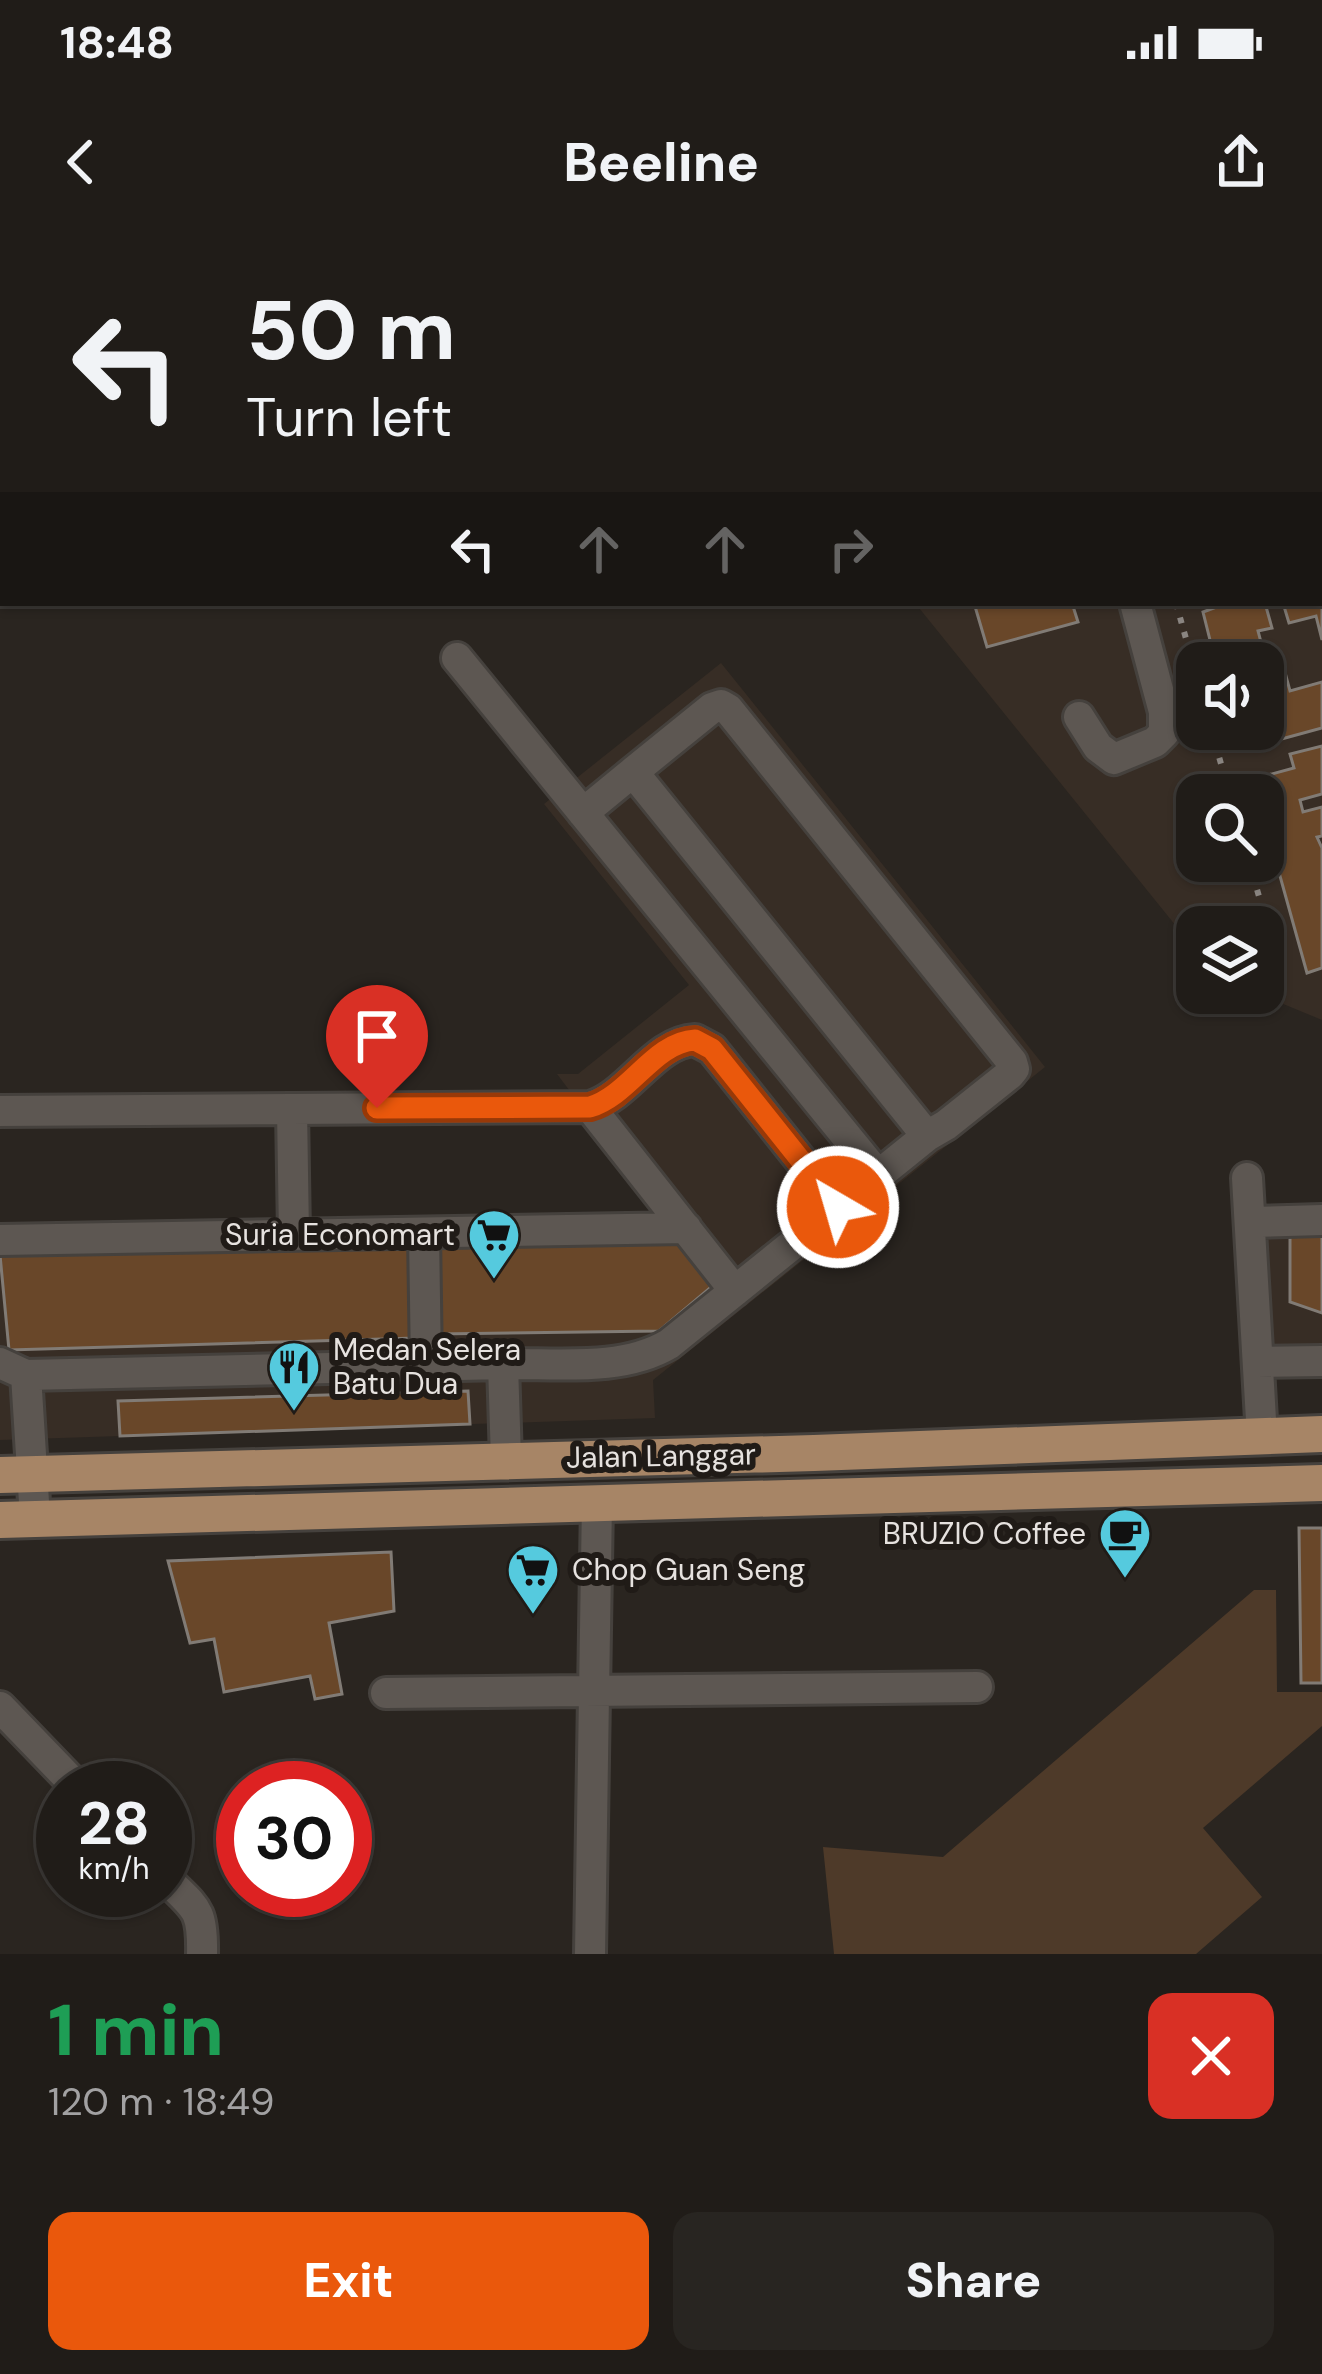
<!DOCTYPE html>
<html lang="en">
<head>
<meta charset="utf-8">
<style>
	:root { --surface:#201c18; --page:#282521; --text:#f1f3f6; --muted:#a2a1a2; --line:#3d3a37; --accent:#ea580c }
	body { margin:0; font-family:"DM Sans",sans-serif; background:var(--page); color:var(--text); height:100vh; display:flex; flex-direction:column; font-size:45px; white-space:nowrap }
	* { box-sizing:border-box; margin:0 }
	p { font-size:39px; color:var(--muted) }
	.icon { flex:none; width:66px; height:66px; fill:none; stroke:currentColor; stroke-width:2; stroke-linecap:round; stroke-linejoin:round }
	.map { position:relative; height:1714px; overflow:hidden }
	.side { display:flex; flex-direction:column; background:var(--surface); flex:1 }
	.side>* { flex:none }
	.top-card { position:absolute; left:0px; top:0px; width:1323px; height:366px; box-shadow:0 3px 9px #0004,0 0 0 3px var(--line); background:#201c18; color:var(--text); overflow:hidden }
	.controls { position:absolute; left:1176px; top:402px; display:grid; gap:24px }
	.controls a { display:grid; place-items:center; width:108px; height:108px; border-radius:24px; background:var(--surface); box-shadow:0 3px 9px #0004,0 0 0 3px var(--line); font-size:60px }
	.speed { position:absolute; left:36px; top:1521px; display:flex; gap:24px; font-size:60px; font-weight:700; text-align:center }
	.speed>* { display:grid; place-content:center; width:156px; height:156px; border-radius:50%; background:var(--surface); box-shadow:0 3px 9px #0004,0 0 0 3px var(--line); line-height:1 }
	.speed small { font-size:30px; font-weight:400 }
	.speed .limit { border:18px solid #d22; background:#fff; color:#111 }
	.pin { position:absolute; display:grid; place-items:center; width:102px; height:102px; color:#fff; margin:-123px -51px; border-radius:50% 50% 50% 0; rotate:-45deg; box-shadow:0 0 12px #0007 }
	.pin .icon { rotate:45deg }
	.me { position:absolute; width:132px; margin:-66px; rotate:322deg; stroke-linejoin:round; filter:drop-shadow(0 0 9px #0008) }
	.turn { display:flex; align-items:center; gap:42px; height:252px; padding:0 48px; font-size:54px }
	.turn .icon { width:156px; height:156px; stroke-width:2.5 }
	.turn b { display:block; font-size:84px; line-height:102px }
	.lanes { display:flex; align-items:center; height:114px; padding:0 48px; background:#0003; justify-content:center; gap:60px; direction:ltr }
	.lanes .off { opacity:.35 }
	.round { display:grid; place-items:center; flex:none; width:126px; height:126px; border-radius:24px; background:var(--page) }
	.summary { display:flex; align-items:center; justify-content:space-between; height:204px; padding:0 48px }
	h1 { font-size:72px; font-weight:800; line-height:90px; color:#1e9e55 }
	.action { display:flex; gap:24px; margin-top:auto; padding:24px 48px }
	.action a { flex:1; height:138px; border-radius:24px; background:var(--accent); color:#fff; font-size:48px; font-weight:800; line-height:138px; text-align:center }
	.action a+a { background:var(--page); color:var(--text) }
	.status { display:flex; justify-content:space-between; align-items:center; height:84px; padding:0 60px; background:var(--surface); direction:ltr }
	.status svg { height:33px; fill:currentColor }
	header { display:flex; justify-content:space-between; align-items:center; height:156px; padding:0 48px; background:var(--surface); font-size:54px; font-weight:800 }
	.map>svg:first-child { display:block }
	.built { fill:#372d25; fill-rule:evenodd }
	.green { fill:#4e3a29 }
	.building { fill:#694729; stroke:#817b75; stroke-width:3 }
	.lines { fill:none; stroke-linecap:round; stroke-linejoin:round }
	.minor-casing { stroke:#45413d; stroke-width:36 }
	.major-casing { stroke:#45413d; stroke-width:42 }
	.path { stroke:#8a8581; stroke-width:6; stroke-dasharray:6 9; stroke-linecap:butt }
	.minor { stroke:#5d5752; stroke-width:30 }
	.major { stroke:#a78566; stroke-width:36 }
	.route-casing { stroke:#983908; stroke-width:30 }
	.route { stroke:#ea580c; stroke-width:21 }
	.labels { text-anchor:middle; stroke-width:12; stroke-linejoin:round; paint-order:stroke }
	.poi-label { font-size:30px; fill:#e6e2df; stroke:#201b17; text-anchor:end }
	.street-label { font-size:30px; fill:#e6e2df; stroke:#201b17 }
</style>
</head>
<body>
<div class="status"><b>18:48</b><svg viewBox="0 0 49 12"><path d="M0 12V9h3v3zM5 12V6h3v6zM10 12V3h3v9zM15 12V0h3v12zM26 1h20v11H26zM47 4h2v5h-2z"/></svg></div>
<header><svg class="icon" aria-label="back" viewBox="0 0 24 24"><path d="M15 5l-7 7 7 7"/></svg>Beeline<svg class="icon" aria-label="share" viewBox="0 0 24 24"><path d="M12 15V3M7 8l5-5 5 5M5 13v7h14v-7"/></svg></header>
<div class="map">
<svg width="1322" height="1714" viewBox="0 0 1322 1714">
	<rect width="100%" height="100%" fill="#2a2520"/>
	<path class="built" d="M295,0H1322V780L1257,753H1263V687H1197V712L915,363H1320V3H293ZM1197,423H1263V489H1197ZM1197,555H1263V621H1197Z
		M721,423L1045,827L653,1140L655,1178L0,1200V990L666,978L557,834H578L689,745L544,564Z
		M1322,963V1127L1241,1129L1235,965Z"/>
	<path class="green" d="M1049,0H1322V198L1320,3Z
		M1254,1350H1276L1277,1452H1322V1486L1203,1588L1262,1657L1196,1714H834L823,1607L943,1617Z"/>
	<path class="building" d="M1320,240L1322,247V400L1316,376L1289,383L1283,363H1320Z
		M974,363H1072L1078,382L987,407Z
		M1213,363H1265L1272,388L1258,391L1271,440L1286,436L1290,451L1322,442V488L1252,507L1247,489H1263V423H1229L1223,401L1211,404L1203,372L1214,368Z
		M1322,506V554L1300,560L1303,572L1322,567V596L1317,597L1322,608V728L1307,733L1263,575V555H1257L1253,539L1294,528L1290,514Z
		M1290,981H1322V1073L1290,1062Z
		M681,1002L716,1043L659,1091L436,1094L434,1004Z
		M414,1004L417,1098L9,1110L0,1015Z
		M468,1151L470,1184L120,1196L118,1161Z
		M1299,1288H1322V1443H1301Z
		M391,1312L394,1371L329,1383L342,1454L315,1459L310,1436L224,1452L214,1399L190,1403L168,1321Z"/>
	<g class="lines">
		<g class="minor-casing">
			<path id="minor" d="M124,0L128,3
				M453,0L457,3
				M1038,0L1039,3
				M274,3L276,0
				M817,3L820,0
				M457,418L878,935
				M1079,477L1098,507L1114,519L1155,502L1164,493V472L1135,363
				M633,532L712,468L721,465L728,469L1012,822L1014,829L1010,834L946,885L927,896
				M590,867L735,1051
				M292,869L294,995
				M0,871L590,867C629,856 654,802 695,800L712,809L838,967
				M1247,938L1262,1197
				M1250,982L1322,980
				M424,993L426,1126
				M0,1000L686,988
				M1258,1122L1322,1121
				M0,1123L26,1135L503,1124
				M26,1135L35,1278
				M506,1220L503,1124C557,1123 622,1132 669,1104L927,896L633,532L583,573
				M386,1453L977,1447
				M0,1467L78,1548
				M165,1638C196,1669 203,1668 202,1714
				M590,1714L597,1261"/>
		</g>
		<g class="major-casing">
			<path id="major" d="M0,1235L814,1213L1322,1194
				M0,1280L1322,1243"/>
		</g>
		<path class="path" d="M1320,204L1322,203
			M1176,363L1197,438
			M1211,489L1230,555
			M1249,621L1260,660"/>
		<use href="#minor" class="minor"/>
		<use href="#major" class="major"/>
	</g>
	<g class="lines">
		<g class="route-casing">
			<path id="route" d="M377,868L590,867C629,856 654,802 695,800L712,809L838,967"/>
		</g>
		<use href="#route" class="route"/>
	</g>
	<defs>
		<g id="supermarket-pin" transform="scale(2.7)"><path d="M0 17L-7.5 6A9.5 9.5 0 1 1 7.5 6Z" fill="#55cade" stroke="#201b17"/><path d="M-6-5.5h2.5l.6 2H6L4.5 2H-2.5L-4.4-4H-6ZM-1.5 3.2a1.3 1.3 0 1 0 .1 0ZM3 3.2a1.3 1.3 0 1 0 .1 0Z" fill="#111"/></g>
		<g id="restaurant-pin" transform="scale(2.7)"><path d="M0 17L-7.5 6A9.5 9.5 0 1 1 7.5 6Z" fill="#55cade" stroke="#201b17"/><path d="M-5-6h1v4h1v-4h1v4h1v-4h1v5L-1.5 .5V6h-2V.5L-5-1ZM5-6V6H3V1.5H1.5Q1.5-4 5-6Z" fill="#111"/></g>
		<g id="cafe-pin" transform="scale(2.7)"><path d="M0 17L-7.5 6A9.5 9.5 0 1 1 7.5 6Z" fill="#55cade" stroke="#201b17"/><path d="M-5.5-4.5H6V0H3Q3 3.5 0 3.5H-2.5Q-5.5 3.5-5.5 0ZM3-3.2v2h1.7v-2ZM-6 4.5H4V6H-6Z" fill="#111"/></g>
	</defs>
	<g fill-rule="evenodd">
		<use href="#supermarket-pin" x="494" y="995"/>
		<use href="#restaurant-pin" x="294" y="1127"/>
		<use href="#cafe-pin" x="1125" y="1294"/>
		<use href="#supermarket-pin" x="533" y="1330"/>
	</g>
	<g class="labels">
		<g class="poi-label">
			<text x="455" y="1005">Suria Economart</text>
			<text x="333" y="1120" text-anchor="start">Medan Selera<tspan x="333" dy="34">Batu Dua</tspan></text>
			<text x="1086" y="1304">BRUZIO Coffee</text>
			<text x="572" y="1340" text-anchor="start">Chop Guan Seng</text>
		</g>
		<g class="street-label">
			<text transform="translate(661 1216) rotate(-1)" y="10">Jalan Langgar</text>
		</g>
	</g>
</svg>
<div class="controls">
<a><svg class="icon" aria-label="sound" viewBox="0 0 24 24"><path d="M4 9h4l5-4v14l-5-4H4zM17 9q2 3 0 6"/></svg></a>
<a><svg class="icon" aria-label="search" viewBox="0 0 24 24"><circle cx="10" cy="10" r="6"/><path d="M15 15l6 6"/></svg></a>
<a><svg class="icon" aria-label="layers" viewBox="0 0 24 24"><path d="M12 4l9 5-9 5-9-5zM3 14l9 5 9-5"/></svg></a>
</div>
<div class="speed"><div>28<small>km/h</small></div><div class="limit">30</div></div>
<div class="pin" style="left:377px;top:868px;background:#d93025"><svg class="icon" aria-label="arrive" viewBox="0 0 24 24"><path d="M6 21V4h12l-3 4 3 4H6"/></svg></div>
<svg class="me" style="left:838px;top:967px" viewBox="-20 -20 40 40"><circle r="17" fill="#ea580c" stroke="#fff" stroke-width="3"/><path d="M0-11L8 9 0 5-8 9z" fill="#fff"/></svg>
<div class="top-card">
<div class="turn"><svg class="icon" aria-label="left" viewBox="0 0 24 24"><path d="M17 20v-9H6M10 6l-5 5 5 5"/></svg><div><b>50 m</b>Turn left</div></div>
<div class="lanes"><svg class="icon" aria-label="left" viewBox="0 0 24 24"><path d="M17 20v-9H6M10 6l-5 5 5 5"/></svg><svg class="icon off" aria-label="ahead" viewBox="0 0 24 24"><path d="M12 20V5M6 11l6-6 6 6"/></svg><svg class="icon off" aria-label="ahead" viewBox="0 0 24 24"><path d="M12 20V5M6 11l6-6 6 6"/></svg><svg class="icon off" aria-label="right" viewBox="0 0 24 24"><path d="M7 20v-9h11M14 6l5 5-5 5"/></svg></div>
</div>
</div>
<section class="side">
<div class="summary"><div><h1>1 min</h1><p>120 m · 18:49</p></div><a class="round" style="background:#d93025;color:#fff"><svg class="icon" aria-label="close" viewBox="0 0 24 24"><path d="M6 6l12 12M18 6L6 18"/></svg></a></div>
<div class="action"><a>Exit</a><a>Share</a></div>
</section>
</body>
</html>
